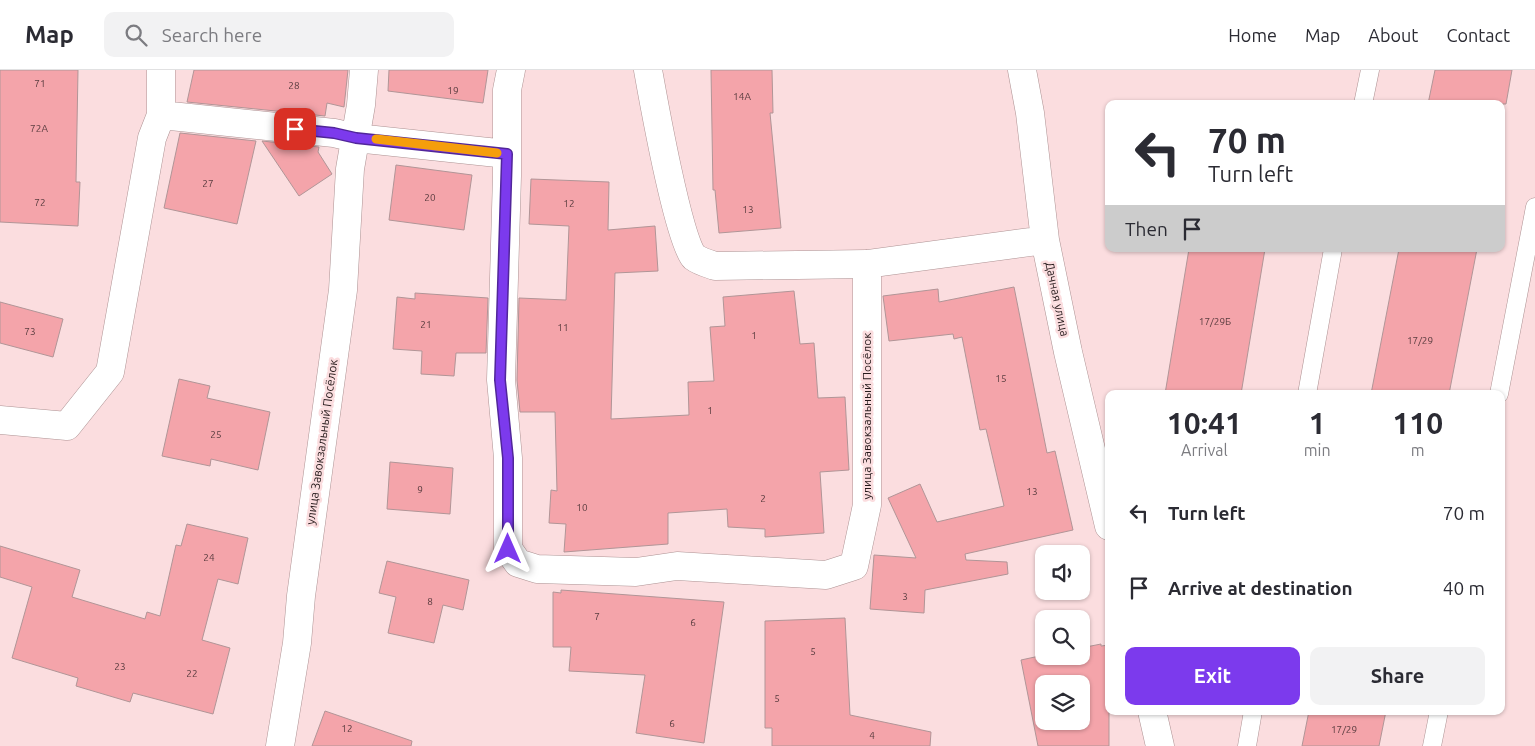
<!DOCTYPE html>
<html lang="en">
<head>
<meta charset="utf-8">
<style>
	:root { --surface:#fff; --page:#f2f2f3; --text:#2b2b33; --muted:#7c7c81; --line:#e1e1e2; --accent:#7c3aed }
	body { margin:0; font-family:Ubuntu,sans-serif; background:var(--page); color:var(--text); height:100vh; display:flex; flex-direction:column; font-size:19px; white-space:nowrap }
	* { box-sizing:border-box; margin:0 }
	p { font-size:16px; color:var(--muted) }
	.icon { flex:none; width:28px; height:28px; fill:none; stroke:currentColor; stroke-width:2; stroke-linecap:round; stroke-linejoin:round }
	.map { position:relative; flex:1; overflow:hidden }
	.side { position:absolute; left:1105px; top:320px; width:400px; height:325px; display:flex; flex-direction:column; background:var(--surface); border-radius:10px; box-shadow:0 1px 4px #0004 }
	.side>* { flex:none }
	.top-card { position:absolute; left:1105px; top:30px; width:400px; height:152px; border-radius:10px; box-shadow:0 1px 4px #0004; background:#fff; color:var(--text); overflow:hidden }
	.fabs { position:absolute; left:1035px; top:475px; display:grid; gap:10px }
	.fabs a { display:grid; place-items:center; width:55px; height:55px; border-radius:10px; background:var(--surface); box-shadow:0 1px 4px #0004; font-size:25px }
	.pin { position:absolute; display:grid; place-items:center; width:42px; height:42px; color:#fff; margin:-21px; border-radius:10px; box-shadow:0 2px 8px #0006 }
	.me { position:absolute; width:55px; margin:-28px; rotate:0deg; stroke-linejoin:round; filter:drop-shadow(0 0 4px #0008) }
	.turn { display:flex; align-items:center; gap:18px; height:105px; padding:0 20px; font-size:22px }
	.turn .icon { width:65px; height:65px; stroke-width:2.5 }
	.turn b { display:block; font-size:35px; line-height:42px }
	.then { display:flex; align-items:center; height:48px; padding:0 20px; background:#0003; gap:10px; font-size:19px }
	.eta { display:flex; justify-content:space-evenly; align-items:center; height:85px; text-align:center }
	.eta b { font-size:30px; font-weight:700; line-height:35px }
	.primary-button { display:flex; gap:10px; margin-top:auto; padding:10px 20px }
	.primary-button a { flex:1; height:58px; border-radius:10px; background:var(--accent); color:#fff; font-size:20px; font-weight:700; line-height:58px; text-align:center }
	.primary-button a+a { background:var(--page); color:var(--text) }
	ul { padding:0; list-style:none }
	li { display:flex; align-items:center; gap:15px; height:75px; padding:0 20px }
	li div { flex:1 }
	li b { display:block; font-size:19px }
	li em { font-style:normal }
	header { display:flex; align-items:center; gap:30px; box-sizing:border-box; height:70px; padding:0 25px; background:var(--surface); border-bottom:1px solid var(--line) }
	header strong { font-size:24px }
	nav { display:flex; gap:28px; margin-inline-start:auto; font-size:18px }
	.search { width:350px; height:45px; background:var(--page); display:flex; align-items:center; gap:12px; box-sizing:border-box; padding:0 18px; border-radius:10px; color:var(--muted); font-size:19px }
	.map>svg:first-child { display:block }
	.building { fill:#f4a4aa; stroke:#b19597; fill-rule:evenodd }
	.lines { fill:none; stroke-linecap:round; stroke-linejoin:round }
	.lane-casing { stroke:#ad9293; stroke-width:19 }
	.street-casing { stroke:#ad9293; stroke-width:29 }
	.lane { stroke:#fff; stroke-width:18 }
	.street { stroke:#fff; stroke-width:28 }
	.route-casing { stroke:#51269a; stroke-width:12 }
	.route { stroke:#7c3aed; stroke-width:9 }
	.slow { stroke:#f59e0b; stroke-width:9 }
	.labels { text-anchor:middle; stroke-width:5; stroke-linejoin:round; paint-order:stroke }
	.number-label { font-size:10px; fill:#593c3f }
	.street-label { font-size:12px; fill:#251a1b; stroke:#fbdddf }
</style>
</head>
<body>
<header>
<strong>Map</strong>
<div class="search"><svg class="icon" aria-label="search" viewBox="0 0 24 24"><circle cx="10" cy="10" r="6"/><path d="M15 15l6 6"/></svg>Search here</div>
<nav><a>Home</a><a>Map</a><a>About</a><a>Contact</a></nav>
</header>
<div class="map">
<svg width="1535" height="676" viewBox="0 0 1535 676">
	<rect width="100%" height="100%" fill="#fbdddf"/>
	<path class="building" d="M0,0H78L76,112H80L78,156L0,152Z
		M194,0H348L344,37L327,33L325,46L187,32Z
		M389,0H488L483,33L388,21Z
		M711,0H772L773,43H770L781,158L719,163L715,120H713Z
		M1435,0H1512L1506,34H1428Z
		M180,63L256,71L237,154L164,138Z
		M262,71L319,77L318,82L332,104L299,126Z
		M396,95L472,105L464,160L389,150Z
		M531,109L609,112L608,160L655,156L658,201L615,203L611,349L689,345L688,312L714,311L710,257L725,256L723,227L794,221L800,274L814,273L818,328L845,327L849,400L820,402L824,463L765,467V459L728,457L727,439L668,443V474L564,482L566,454L549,453L551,420L557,421L555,342H520L517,310L519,228L566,230L569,156L529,154Z
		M1189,179H1265L1241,324H1165Z
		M1399,179H1477L1449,324H1371Z
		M1014,217L1047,383L1055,381L1073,460L965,484L966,490L1007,492L1008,504L925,520L924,543L870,539L874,485L916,488L888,428L920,414L937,452L1004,436L986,359L980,360L962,267L954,269L953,264L889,271L883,226L938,219L939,232Z
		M415,223L488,228L486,283H456L454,306L421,304L422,281L393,279L397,227L415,229Z
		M0,232L63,249L53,287L0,273Z
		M179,309L210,316L207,328L270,342L258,400L211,389L210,396L162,386Z
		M390,392L453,398L450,444L387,439Z
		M187,454L248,468L238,514L218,509L202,570L230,578L213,644L133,623L130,632L76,616L78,608L12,588L32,517L0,507V476L80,500L72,527L145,549L147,542L160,546L176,475L181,476Z
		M387,491L469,510L463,540L443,535L434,573L388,563L396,527L379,523Z
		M561,520L724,532L704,673L636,663L645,605L569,601L571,577H553V522L561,523Z
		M845,548L850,645L931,662L930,676H772V658H765V551Z
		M1101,574V576L1109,575V676H1038L1021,590L1044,585L1081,586V578ZM1044,614H1081V651H1044Z
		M325,641L412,671L411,676H312Z
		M1309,641H1386L1379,676H1302Z"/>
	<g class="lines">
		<g class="lane-casing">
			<path id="lane" d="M1363,34L1370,0
				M1307,324L1333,179
				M1499,324L1535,137
				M1247,676L1253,641
				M1432,676L1439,641"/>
		</g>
		<g class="street-casing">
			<path id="street" d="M511,0L507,20V106L501,310L508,388V479L518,493L537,499L636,502L677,496L826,505L854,496L867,435V194
				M648,0C653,28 679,174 694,187C699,191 709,194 715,196L867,194L1045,170
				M1022,0L1030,43L1045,170L1068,282L1109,456
				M161,45L334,63L356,68L507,84
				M0,350L67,356L110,302L152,68L161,45V0
				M1152,641L1160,676
				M280,676L297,573L301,526L343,220L350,99L361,35L364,0"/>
		</g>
		<use href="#lane" class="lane"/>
		<use href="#street" class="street"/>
	</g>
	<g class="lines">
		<g class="route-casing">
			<path id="route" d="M295,59L334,63L356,68L507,84L500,310L508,388V479"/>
		</g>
		<use href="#route" class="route"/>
		<path class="slow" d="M376,69L497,83"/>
	</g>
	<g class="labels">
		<g class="number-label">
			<text x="40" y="17">71</text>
			<text x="294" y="19">28</text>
			<text x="453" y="24">19</text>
			<text x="742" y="30">14А</text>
			<text x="39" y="62">72А</text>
			<text x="208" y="117">27</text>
			<text x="430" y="131">20</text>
			<text x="40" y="136">72</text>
			<text x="569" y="137">12</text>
			<text x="748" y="143">13</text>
			<text x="1215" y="255">17/29Б</text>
			<text x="426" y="258">21</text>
			<text x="563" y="261">11</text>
			<text x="30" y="265">73</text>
			<text x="754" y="269">1</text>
			<text x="1420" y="274">17/29</text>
			<text x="1001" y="312">15</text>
			<text x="710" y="344">1</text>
			<text x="216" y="368">25</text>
			<text x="420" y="423">9</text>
			<text x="1032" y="425">13</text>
			<text x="763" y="432">2</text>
			<text x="582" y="441">10</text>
			<text x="209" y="491">24</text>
			<text x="905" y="530">3</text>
			<text x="430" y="535">8</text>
			<text x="597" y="550">7</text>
			<text x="693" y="556">6</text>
			<text x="813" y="585">5</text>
			<text x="120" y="600">23</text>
			<text x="192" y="607">22</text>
			<text x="777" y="632">5</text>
			<text x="672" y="657">6</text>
			<text x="347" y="662">12</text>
			<text x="1344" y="663">17/29</text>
			<text x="872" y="669">4</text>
		</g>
		<g class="street-label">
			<text transform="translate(1057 229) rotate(78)" y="4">Дачная улица</text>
			<text transform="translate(867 346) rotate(-90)" y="4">улица Завокзальный Посёлок</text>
			<text transform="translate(322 372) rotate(-82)" y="4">улица Завокзальный Посёлок</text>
		</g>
	</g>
</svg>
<div class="fabs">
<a><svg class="icon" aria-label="sound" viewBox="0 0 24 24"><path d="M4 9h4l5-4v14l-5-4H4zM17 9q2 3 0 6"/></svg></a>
<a><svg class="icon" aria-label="search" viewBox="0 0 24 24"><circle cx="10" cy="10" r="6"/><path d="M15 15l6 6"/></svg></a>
<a><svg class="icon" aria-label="layers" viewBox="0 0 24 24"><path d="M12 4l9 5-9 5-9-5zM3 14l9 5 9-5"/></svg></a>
</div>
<div class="pin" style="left:295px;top:59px;background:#d93025"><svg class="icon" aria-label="arrive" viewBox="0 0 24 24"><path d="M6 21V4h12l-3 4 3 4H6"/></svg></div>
<svg class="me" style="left:508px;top:479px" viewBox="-20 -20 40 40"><path d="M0-17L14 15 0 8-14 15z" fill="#7c3aed" stroke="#fff" stroke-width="4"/></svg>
<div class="top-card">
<div class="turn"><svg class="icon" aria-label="left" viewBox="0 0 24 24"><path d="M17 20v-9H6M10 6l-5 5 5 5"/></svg><div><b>70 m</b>Turn left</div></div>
<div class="then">Then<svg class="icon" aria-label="arrive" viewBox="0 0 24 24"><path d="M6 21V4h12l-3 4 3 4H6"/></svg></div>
</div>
<section class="side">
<div class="eta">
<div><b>10:41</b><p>Arrival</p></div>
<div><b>1</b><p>min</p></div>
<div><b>110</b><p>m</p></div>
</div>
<ul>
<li><svg class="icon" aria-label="left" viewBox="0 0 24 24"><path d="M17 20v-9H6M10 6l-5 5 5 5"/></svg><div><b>Turn left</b></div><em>70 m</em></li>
<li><svg class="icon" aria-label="arrive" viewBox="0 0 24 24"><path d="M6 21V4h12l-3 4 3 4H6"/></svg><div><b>Arrive at destination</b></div><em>40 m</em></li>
</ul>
<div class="primary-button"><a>Exit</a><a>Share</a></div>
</section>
</div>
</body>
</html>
